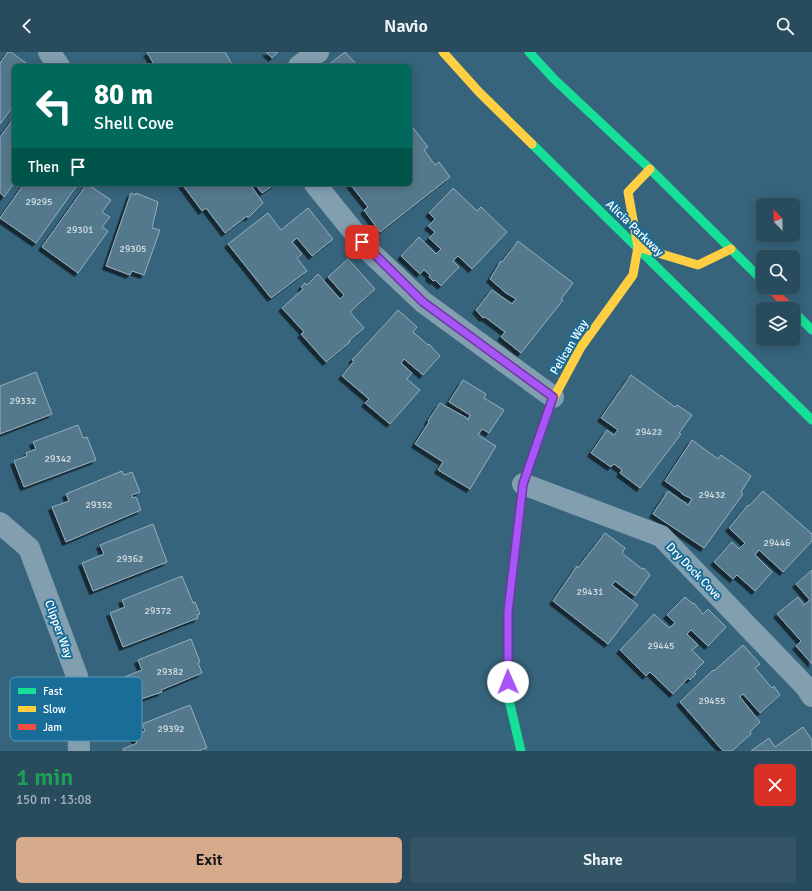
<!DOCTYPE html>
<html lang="en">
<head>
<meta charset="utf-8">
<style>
	:root { --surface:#284b5d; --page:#345566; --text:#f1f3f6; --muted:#a5b3bc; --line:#446372; --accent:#d6ab8b }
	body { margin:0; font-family:Signika,sans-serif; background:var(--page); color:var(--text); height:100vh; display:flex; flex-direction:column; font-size:15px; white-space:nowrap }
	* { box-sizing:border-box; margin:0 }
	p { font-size:13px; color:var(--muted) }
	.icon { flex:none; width:22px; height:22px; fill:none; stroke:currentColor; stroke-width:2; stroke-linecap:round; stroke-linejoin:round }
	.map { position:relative; height:699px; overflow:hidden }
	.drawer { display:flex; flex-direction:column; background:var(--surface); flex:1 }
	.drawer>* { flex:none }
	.guide { position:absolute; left:12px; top:12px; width:400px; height:122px; border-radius:6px; box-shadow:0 2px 10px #0003,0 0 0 1px var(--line); background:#00695c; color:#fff; overflow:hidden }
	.needle { width:26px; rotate:337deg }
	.tools { position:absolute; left:756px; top:146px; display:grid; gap:8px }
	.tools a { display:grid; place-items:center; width:44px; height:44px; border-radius:6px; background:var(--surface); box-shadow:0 2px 10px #0003,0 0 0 1px var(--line); font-size:20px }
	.pin { position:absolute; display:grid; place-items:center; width:34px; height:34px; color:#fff; margin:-17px; border-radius:8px; box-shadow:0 2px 6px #0006 }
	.me { position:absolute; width:44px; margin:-22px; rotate:359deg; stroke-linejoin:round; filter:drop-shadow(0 0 3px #0008) }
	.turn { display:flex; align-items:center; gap:14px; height:84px; padding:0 16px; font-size:18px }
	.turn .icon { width:52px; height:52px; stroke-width:2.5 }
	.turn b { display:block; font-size:28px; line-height:34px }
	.then { display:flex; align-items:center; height:38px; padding:0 16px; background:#0003; gap:8px; font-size:15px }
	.round { display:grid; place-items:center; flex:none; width:42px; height:42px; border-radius:6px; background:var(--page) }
	.headline { display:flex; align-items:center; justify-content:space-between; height:68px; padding:0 16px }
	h1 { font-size:24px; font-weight:600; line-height:30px; color:#1e9e55 }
	.button { display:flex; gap:8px; margin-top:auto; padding:8px 16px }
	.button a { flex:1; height:46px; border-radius:6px; background:var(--accent); color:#111; font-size:16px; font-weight:600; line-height:46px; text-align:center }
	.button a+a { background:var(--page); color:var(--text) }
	header { display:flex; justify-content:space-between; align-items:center; height:52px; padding:0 16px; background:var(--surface); font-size:18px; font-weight:600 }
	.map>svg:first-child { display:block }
	.building { fill:#55798c; stroke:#95aebb; filter:url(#shadow) }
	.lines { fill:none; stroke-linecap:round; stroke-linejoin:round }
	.street { stroke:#819fae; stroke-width:22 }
	.fast { stroke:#16e098; stroke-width:9 }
	.slow { stroke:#ffcf43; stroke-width:9 }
	.jam { stroke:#f24e42; stroke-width:9 }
	.route-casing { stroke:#6d37a1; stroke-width:10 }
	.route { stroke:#a855f7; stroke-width:7 }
	.labels { text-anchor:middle; stroke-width:4; stroke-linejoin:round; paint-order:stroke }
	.number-label { font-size:10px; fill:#d4dee2 }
	.street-label { font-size:12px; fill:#fff; stroke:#196d99 }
	.key { fill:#196d99; stroke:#5e99b8; stroke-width:1 }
	.key-label { font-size:11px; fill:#fff }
</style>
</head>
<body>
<header><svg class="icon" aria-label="back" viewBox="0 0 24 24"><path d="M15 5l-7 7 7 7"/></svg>Navio<svg class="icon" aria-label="search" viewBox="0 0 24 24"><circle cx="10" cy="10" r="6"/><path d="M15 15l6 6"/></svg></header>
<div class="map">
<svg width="812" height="699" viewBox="0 0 812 699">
	<defs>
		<filter id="shadow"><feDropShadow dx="-3.5" dy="3.5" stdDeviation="0" flood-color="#0009"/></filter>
	</defs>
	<rect width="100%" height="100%" fill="#36647c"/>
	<path class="building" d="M8,0H11L30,14H14V53L0,72V11Z
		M147,0H225L233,14H155Z
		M266,0H278L272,6Z
		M345,0L358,14H324L327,12L328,13Z
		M14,66V131L4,145L0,141V85Z
		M410,72L428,95L424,98L435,113L439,110L450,125L380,180L364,158L368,155L350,132H410Z
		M24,132H78L36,191L0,166Z
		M87,132L111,148L102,160L110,165L102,175L108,179L78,221L42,195Z
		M182,132H250L263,151L248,166L247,164L225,181L206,156L202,159Z
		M255,132H275L262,141Z
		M453,136L477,159L481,155L507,180L472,217L458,204L453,209L459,215L441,234L435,228L433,229L429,225L430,223L424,218L420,222L401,204L419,185L436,202L441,197L429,186L435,180L428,174L435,167L429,161Z
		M131,141L136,143V141L158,150L152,176L160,178L144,223L132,219L130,223L106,214Z
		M308,156L333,187L312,204L297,186L292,190L302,202L297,206L307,219L271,246L228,192L268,161L281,178Z
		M518,189L573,231L561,247L563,248L521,301L501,285L505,280L485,265L483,266L476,258L492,238L512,252L516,247L506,241L490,227L501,209L502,210Z
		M348,207L375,237L350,260L364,276L349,289L350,290L326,310L301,282L304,280L282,256L303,237L301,235L305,231L307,233L318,222L340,247L344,243L328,225Z
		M398,258L417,275L413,280L428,293L429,292L440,304L423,323L404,307L401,311L412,321L407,327L420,338L390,372L365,351L369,347L342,324L354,309L352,308Z
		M36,320L52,362L0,382V334Z
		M631,323L675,355L677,353L692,363L679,381L681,382L640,436L620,421L622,418L614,412L611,415L591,401L607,378L614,383L618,378L601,366Z
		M463,328L486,342L484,346L504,358L489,381L482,377L478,383L496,394L470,437L438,418L443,410L415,392L429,370L428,369L440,351L467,366L468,368L470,363L449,350Z
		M78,373L83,386L87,385L96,408L24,435L14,409L27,404L26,401L36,397L33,390Z
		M692,388L718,407L721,403L751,424L741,440L743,442L704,496L653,462L668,439L688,453L692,447L682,442V441L665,429Z
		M122,419L124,423L132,420L140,440L132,443L133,446L136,445L141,458L66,490L52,455L69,449L66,442Z
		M763,439L812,482V489L783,520L759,498L755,503L772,520L755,539L737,523L733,527L714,510L732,490L739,497L745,491L729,476L748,453L749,454Z
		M153,472L167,510L93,539L82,511L104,502L100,493Z
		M605,481L625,496L622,501L642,517L644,516L650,523L635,544L615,529L612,533L638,553L608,592L553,549L577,514L578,516Z
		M812,518V612L796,594L801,589L777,562L798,545L804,553L810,548L796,532Z
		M182,524L193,551L195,550L200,562L197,563L198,566L123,595L110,561L125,555L122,548Z
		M685,545L693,552L694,551L703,562L708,557L726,575L708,594L691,578L687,582L698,593L692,598L704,610L694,620L696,622L690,628L688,626L673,642L650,620L646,624L620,598L654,562L669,576L675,571L667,563Z
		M191,587L200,610L198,611L202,621L161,638L162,640L132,650L122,626L142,618L138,608Z
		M743,593L760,612L755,616L772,636L774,634L780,643L760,661L743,642L740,645L760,670L750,680L751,682L732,699H723L680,650L713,618L714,619Z
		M190,653L207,696L198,699H123V697L137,691L133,683L145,679L142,672Z
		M803,675L812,688V699H751L769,686L775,695Z"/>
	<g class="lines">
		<path class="street" d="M49,0L59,14
			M299,14L318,0
			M315,132L370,200L423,250L553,345
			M523,432L661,484L806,635L812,644
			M0,471L29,496L77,624L79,699"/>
		<path class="fast" d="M529,0L555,28L650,117L763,229
			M532,92L812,368
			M793,259L812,278
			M521,699L508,644V559L523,432L552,349"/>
		<path class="slow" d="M443,0L479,40L532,92
			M650,117L628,140L638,195L698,213L731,197
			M552,349L581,295L633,223L638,195"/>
		<path class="jam" d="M769,235L791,257"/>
	</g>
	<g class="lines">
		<g class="route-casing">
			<path id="route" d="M362,190L423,250L553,345L523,432L508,559V630"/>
		</g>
		<use href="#route" class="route"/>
	</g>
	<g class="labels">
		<g class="number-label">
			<text x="39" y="153">29295</text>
			<text x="80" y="181">29301</text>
			<text x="133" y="200">29305</text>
			<text x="23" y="352">29332</text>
			<text x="649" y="383">29422</text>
			<text x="58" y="410">29342</text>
			<text x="712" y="446">29432</text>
			<text x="99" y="456">29352</text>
			<text x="777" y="494">29446</text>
			<text x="130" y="510">29362</text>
			<text x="590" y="543">29431</text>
			<text x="158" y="562">29372</text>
			<text x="661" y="597">29445</text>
			<text x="170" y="623">29382</text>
			<text x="712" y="652">29455</text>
			<text x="171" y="680">29392</text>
		</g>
		<g class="street-label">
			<text transform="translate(635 176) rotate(44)" y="4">Alicia Parkway</text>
			<text transform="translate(569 295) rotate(-59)" y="4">Pelican Way</text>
			<text transform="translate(694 519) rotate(46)" y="4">Dry Dock Cove</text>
			<text transform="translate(59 577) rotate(70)" y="4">Clipper Way</text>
		</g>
	</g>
	<rect x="10" y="625" width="132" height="64" rx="6" class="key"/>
	<rect x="18" y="636" width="18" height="6" fill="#16e098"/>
	<rect x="18" y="654" width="18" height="6" fill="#ffcf43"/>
	<rect x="18" y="672" width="18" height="6" fill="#f24e42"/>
	<g class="key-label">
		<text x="43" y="643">Fast</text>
		<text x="43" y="661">Slow</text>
		<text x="43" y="679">Jam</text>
	</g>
</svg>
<div class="tools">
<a><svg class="needle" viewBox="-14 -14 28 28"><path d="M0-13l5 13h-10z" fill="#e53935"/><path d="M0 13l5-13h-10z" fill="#a5b3bc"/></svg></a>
<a><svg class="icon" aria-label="search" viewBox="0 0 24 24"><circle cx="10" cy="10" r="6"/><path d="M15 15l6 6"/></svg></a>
<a><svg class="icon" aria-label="layers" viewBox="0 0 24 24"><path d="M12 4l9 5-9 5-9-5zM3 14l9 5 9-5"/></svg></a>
</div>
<div class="pin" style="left:362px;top:190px;background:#d93025"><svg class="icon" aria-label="arrive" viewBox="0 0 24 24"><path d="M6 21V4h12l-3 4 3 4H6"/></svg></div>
<svg class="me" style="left:508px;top:630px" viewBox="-20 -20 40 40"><circle r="19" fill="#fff"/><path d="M0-13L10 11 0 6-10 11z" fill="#a855f7"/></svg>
<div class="guide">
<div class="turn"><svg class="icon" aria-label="left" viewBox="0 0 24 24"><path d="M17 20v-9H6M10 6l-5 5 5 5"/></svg><div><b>80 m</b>Shell Cove</div></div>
<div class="then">Then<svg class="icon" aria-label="arrive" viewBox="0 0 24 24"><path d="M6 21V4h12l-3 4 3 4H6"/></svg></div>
</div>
</div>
<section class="drawer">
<div class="headline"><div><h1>1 min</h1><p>150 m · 13:08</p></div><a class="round" style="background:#d93025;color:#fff"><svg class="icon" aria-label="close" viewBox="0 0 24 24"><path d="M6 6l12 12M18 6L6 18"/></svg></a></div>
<div class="button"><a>Exit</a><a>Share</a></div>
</section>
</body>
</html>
